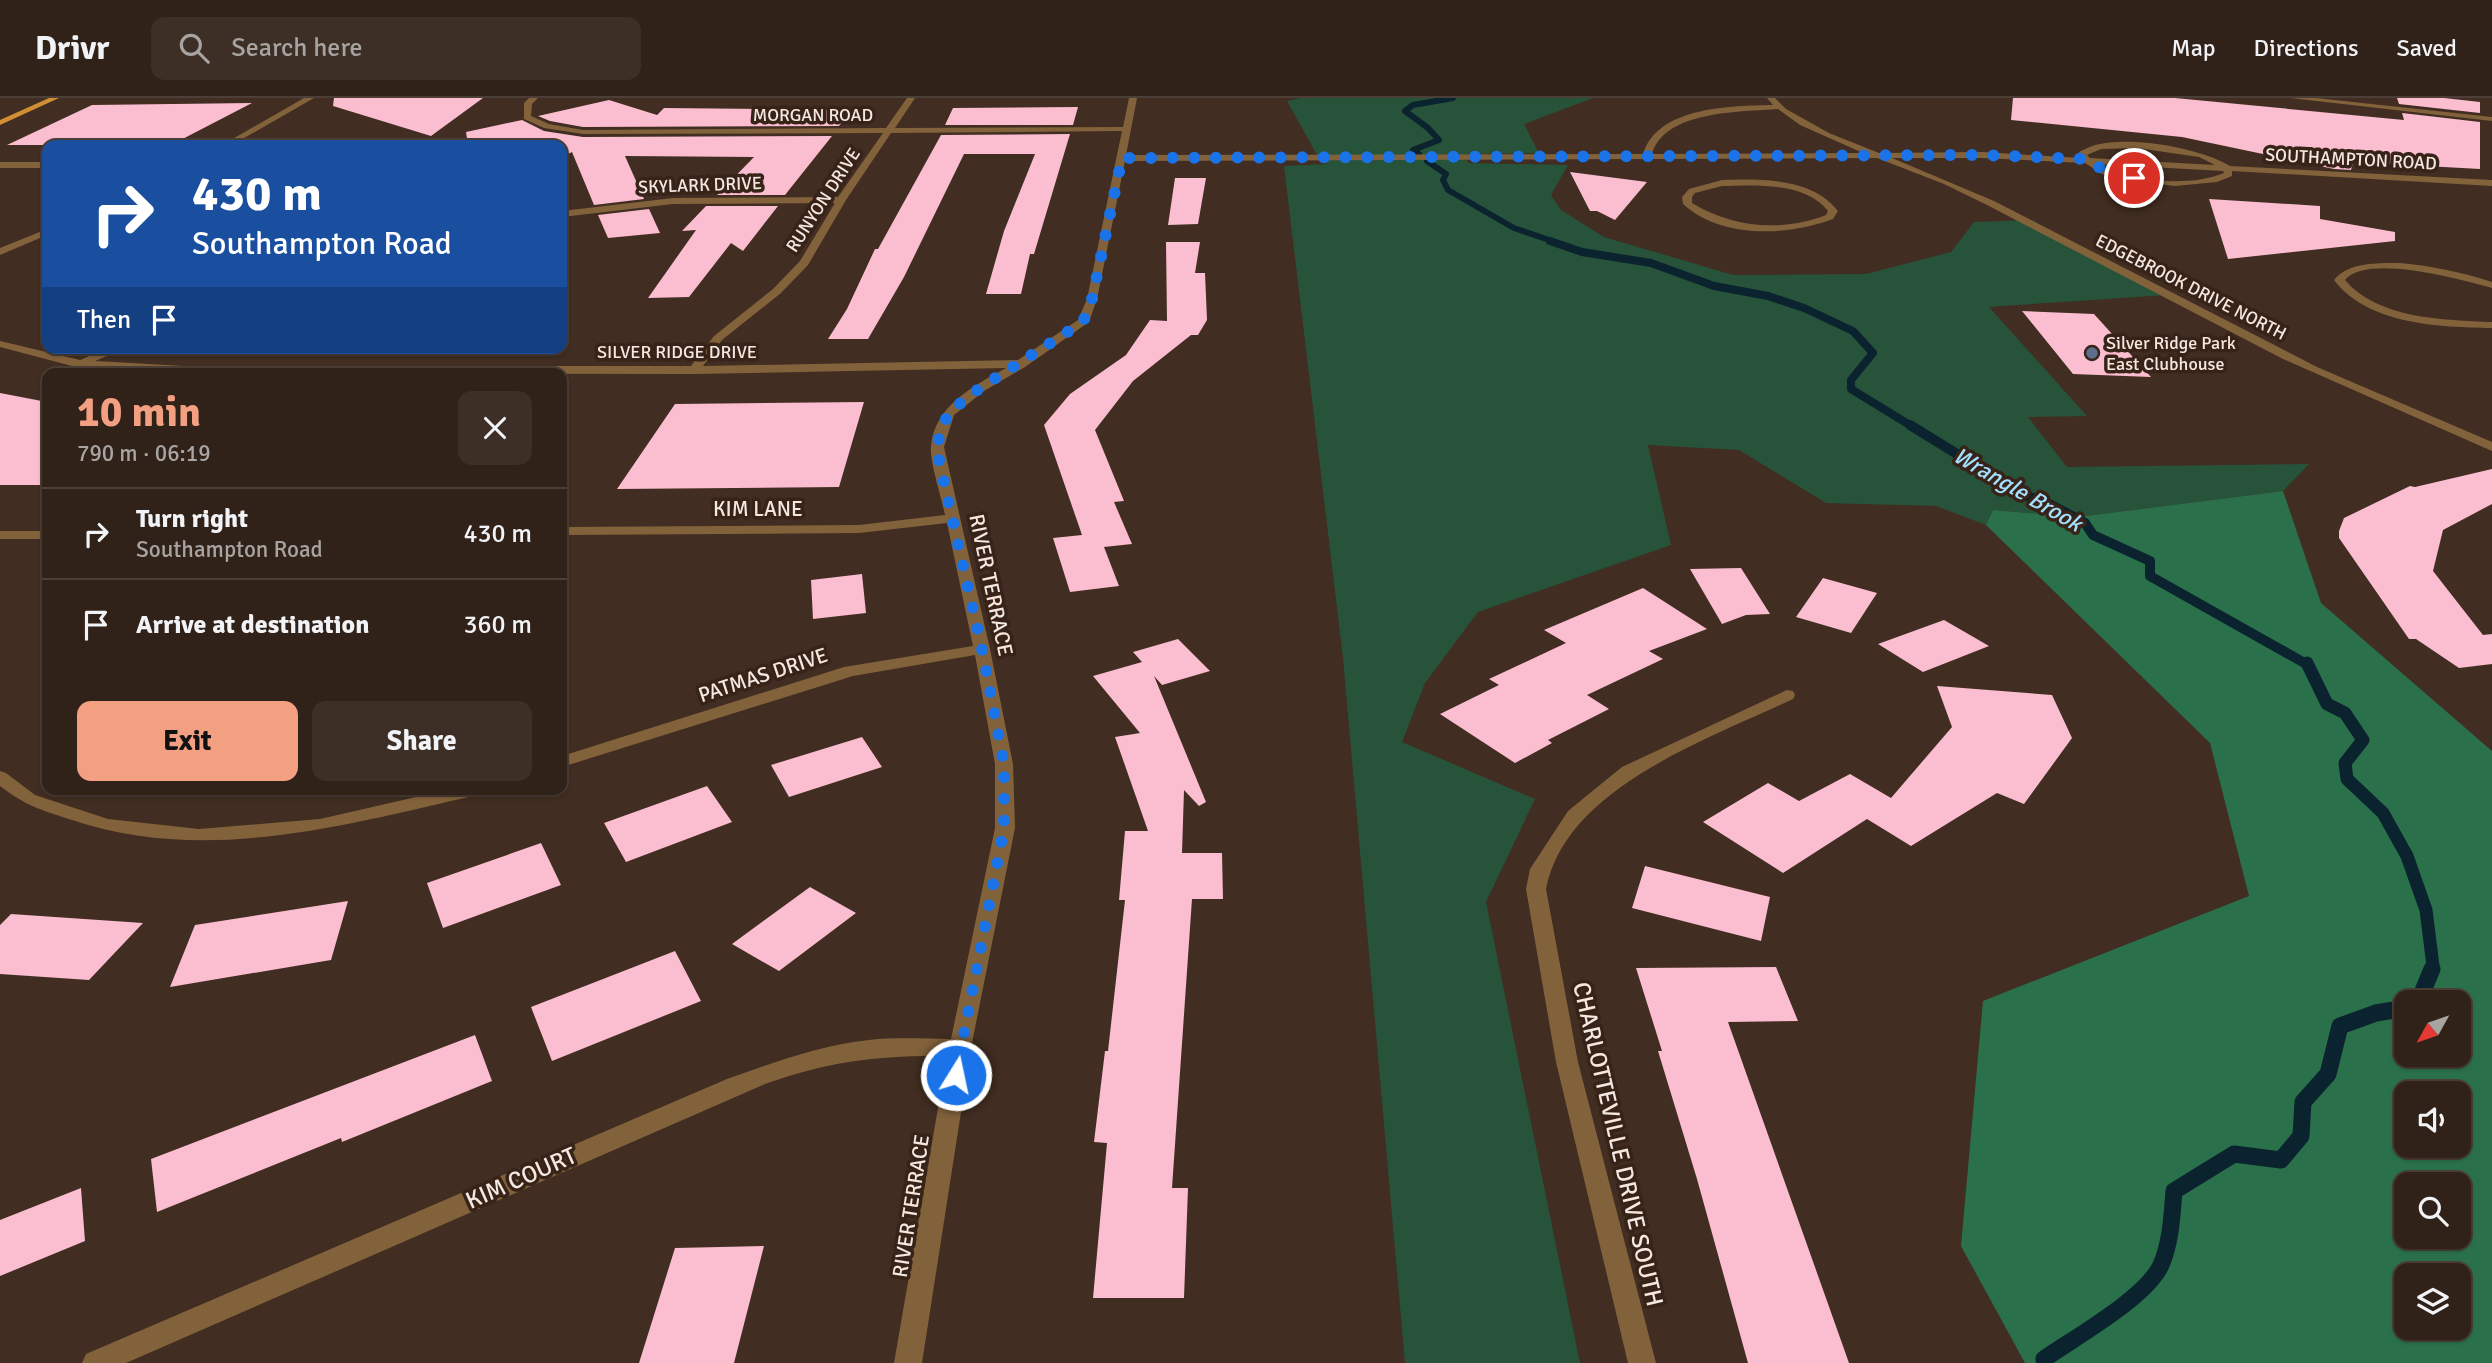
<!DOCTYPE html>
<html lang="en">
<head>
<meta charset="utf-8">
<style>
	:root { --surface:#312219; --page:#3d2f26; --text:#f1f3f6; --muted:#a8a4a2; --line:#4c3f38; --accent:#f39f82 }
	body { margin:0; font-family:Signika,sans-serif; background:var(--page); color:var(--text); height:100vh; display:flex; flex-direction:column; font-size:26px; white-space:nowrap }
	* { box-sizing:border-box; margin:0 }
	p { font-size:23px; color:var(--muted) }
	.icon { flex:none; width:38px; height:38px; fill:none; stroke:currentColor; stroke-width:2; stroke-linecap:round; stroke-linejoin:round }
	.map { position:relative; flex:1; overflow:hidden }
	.details { position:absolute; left:42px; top:270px; width:525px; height:427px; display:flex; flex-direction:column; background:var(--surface); border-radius:14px; box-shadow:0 2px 5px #0004,0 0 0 2px var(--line) }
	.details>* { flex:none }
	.hud { position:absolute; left:42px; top:42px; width:525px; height:214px; border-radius:14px; box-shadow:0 2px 5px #0004,0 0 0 2px var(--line); background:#1a4fa0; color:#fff; overflow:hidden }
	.needle { width:46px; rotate:230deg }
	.buttons { position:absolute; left:2394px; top:892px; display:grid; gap:14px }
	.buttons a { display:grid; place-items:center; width:77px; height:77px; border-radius:14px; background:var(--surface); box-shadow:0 2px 5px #0004,0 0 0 2px var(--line); font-size:35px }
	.pin { position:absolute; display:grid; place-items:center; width:60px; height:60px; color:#fff; margin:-30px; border:4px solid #fff; border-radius:50%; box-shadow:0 2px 7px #0007 }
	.me { position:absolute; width:77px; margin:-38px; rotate:10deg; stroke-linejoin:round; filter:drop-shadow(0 0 5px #0008) }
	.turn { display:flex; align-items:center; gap:24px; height:147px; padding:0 35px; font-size:32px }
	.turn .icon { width:91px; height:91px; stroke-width:2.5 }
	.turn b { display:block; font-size:49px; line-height:60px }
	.then { display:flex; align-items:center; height:66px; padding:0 35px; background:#0003; gap:14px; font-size:26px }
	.round { display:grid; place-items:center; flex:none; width:74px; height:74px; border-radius:14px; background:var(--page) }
	.overview { display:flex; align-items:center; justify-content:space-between; height:119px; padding:0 35px }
	h1 { font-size:42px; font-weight:700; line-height:52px; color:var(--accent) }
	.button { display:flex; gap:14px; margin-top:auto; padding:14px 35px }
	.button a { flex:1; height:80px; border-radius:14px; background:var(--accent); color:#111; font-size:28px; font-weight:700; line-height:80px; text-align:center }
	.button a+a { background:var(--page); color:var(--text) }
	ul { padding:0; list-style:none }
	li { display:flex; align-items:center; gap:21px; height:91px; padding:0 35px; border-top:2px solid var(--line) }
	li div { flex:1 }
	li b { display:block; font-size:26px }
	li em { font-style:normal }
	header { display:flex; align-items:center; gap:42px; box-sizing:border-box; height:98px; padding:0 35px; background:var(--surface); border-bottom:2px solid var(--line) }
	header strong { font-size:33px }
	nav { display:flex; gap:38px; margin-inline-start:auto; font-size:24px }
	.search { width:490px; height:63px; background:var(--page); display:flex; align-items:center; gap:18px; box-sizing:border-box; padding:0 24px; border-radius:14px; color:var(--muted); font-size:26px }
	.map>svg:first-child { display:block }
	.green { fill:#26533a }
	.forest { fill:#2a714b; fill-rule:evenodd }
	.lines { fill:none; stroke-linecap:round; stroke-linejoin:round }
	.stream-far4 { stroke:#0b232f; stroke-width:6 }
	.stream-far3 { stroke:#0b232f; stroke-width:8 }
	.stream-far2 { stroke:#0b232f; stroke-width:10 }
	.stream-far1 { stroke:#0b232f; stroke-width:13 }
	.stream { stroke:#0b232f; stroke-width:17 }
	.building { fill:#fbbdd0 }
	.minor { fill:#82623b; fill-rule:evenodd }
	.major { fill:#d18f34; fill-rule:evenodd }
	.route { stroke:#1a73e8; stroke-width:12; stroke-dasharray:0 21.6 }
	.service-dot { fill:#5c6f8a; stroke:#372317; stroke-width:2.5 }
	.labels { text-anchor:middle; stroke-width:7; stroke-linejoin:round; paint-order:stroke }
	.far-street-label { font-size:18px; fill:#f5e8e0; stroke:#372317 }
	.far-poi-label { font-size:18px; fill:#f5e8e0; stroke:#372317; text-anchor:start }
	.street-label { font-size:21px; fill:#f5e8e0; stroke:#372317 }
	.water-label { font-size:23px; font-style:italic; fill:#a4e0ff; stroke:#372317 }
	.near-street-label { font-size:24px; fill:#f5e8e0; stroke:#372317 }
</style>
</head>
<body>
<header>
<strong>Drivr</strong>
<div class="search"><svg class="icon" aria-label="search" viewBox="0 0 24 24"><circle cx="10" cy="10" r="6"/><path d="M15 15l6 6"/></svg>Search here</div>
<nav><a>Map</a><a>Directions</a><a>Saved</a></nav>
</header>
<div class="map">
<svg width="2492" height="1265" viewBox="0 0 2492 1265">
	<rect width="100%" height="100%" fill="#412d21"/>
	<path class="green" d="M1300,0H1593L1524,26L1539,55L1466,56L1468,65L1568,67L1551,97L1561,112L1604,139L1733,177L1866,176L1951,154L1974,124L2032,122L2167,197L1989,209L2087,318L2028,319L2067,369L2309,366L2283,393L2078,419L1993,412L1986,427L1936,408L1826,405L1739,352L1648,347L1671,447L1478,514L1425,585L1402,644L1535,701L1486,804L1580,1265H1405L1343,560L1284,68L1327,66L1317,57L1287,3Z"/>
	<path class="forest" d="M2283,393L2321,505L2492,653V1265H2025L1961,1148L1983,903L2249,798L2210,645L1986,427L1993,412L2078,419ZM2406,905H2459V957H2406ZM2406,996H2459V1048H2406ZM2406,1087H2459V1139H2406ZM2406,1178H2459V1230H2406Z"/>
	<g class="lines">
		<path class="stream-far4" d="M1419,56L1413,52L1439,42L1428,30L1405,13L1413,7L1453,0
			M1427,63L1446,76L1443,82L1448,92L1514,130L1555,144"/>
		<path class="stream-far3" d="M1550,143L1582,154L1651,165L1714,188L1768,198L1804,210L1853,233L1873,255L1851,282V291L1913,329"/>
		<path class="stream-far2" d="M1910,327L2022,396L2051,407L2085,425L2093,437L2150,463V478L2308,567"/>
		<path class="stream-far1" d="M2307,565L2327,606L2345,615L2363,642L2345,665L2347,681L2383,715L2407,758L2426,812L2433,868L2431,873"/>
		<path class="stream" d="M2418,905L2432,871
			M2045,1265L2044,1261C2074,1240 2146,1200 2161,1167C2171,1144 2172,1117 2174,1093L2234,1056L2281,1062L2301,1038L2303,1004L2328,976L2340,928L2376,915L2406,910"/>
	</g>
	<path class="building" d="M334,0H483L431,38L333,8Z
		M2013,0H2175L2404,22L2402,15L2480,24V71L2353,64L2351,72L2334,71L2182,39L2011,22Z
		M2397,0H2444L2480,4V15L2399,6Z
		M609,2L657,17L664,10L851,12L839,28L583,29L550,23L538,18Z
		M252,5L171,47H7L92,7Z
		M1078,9L1073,27H945L953,10Z
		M522,22L544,33L583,39L832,38L785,97H717L754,59L625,58L644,101L594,107L572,54L562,59V47H468L466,34Z
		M1070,36L1034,156H1030L1021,196H986L1004,133L1035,56H964L904,179L868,241H828L847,211L875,151H878L941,37Z
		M1570,74L1647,84L1615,122L1597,113H1590Z
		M1175,80H1206L1198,126L1168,127Z
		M2209,101L2320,108V121L2395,134V143L2228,161Z
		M706,108H778L743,153L731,145L689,199L648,200L696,132L682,133Z
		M649,111L660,135L608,140L598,117Z
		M1166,144H1200L1195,175H1205L1207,222L1198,237H1191L1133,283L1095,332L1124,403L1114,404L1132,446L1104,449L1119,488L1070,494L1053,440L1082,437L1044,327L1070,296L1126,257L1150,222L1167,223Z
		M2022,213L2094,216L2151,279L2073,276Z
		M0,295L47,304V387H0Z
		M864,304L839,389L617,391L675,306Z
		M2492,371V406L2443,432L2433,473L2483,537L2492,536V566L2459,570L2416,541H2409L2339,440V433L2344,420L2410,388L2415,389Z
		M1741,470L1770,516L1746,517L1722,526L1690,471Z
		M862,476L866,515L813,521L811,482Z
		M1823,480L1877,495L1851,535L1796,519Z
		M1643,490L1707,531L1649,553L1663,561L1587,597L1609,611L1548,642L1552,645L1515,665L1440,616L1499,587L1489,581L1566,545L1544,532Z
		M1944,522L1989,548L1923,574L1878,546Z
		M1178,541L1210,573L1162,587L1154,578L1206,704L1199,708L1184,692L1182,755H1222L1223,801H1192L1172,1090H1188L1184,1200H1093L1107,1045L1094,1044L1105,953H1108L1125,802H1119L1125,733H1148L1115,639L1140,635L1093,578L1142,564L1133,554Z
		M1937,588L2052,597L2072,640L2024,706L1997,695L1911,748L1867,721L1783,775L1703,724L1768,685L1799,703L1850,676L1891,700L1952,629Z
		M862,639L882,669L789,699L771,667Z
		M707,688L732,724L626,764L604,725Z
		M541,745L561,787L443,830L427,785Z
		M1645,768L1770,799L1761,843L1632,810Z
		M810,789L856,815L779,873L732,846Z
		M348,803L331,862L170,889L195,827Z
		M11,816L143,825L89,882L0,876V827Z
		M675,853L701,903L552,963L531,909Z
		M1776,869L1798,923L1728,924L1849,1265H1748L1697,1081L1658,953H1662L1636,870Z
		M475,937L492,983L342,1044L341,1040L157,1114L151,1061Z
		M81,1090L85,1143L0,1178V1122Z
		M764,1148L734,1265H639L675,1150Z"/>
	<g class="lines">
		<path class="minor" d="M304,0H314L232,47H222Z
			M529,0H538L532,6L531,18L549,26L583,32L886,30L907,0H915L895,30L1123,29L1129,0H1137L1126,57L1643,56C1658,8 1732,8 1773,7L1767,0H1775L1786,11L1829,35L1879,55L1983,54L2080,60L2079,54C2085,51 2093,47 2100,46C2136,39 2199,50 2230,68L2492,82V88L2232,73V78L2217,84L2175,88L2126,82L2102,76L2085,65L1983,60H1892L1994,103L2317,269L2492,344V353L2283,261L1987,107L1944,86L1877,60L1125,63L1097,201L1089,224L1025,269L984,293L954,317L944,349L990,551L1013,666L1015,730L971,950L922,1265H894L947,958C880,957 829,963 765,986L126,1265H82L86,1256L727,981C773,965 820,947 869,942C896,939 923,941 951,941L995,730V666L975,557L853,578L562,669V658L844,569L973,548L947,425L859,435L562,437V429L859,427L945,417C942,401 929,362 931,348C935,307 974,288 1006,270L694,276L171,275L76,269L0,249V243L80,262L108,250H126L95,263L184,268H691L714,238L773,191L800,163L835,105L673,106L562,119V113L673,100L838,99L883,35L583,36L544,30L524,21V5ZM1778,11L1800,27L1863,55L1652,56C1665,12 1741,14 1778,11ZM1122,33L1087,201L1078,222L1018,262L703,268L722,242L781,195L808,167L846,102L891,35ZM2137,50L2199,59L2215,67L2090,60L2087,57L2101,51ZM2096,66L2223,73L2224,75C2187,90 2131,83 2096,66Z
			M2290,0H2316L2492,19V23Z
			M0,64H47V70H0Z
			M1722,82C1760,81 1812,79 1838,113L1833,121C1788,138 1721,141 1683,106L1682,99L1689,91ZM1722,88C1756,87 1805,84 1828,113L1826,117C1782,134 1733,130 1692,105V99L1695,95Z
			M47,131V137L0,157V150Z
			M2400,165C2432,168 2462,174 2492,184V190C2462,182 2367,155 2345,182C2378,221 2444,222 2492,224V230C2440,229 2368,227 2334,182C2348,164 2378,165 2400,165Z
			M0,433H47V441H0Z
			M1787,592L1793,593L1795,597L1793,601C1709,641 1566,689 1546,791L1578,964L1656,1265H1628L1556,964L1526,791L1530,771L1568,713L1622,669Z
			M0,673L6,675L35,697L108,721L199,731L320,721L451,691H486L477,697C346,727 205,767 72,722C41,712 26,708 0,688Z"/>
		<path class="major" d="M49,0H59L0,27V22Z"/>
	</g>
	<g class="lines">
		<path class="route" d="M956,977L1004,730V666L982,551L936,349L948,315L980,290L1083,224L1092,201L1122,60L1983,57L2084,61L2110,75L2134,80"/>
	</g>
	<circle class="service-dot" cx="2092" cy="255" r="7"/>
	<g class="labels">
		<g class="far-street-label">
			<text x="813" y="23">MORGAN ROAD</text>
			<text transform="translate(2351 61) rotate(3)" y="6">SOUTHAMPTON ROAD</text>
			<text transform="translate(700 87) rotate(-2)" y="6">SKYLARK DRIVE</text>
			<text transform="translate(823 102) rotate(-57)" y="6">RUNYON DRIVE</text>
			<text transform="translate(2191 189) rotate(27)" y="6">EDGEBROOK DRIVE NORTH</text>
			<text x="677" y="260">SILVER RIDGE DRIVE</text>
		</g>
		<g class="far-poi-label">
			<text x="2106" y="251">Silver Ridge Park<tspan x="2106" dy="21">East Clubhouse</tspan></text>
		</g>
		<g class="street-label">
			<text x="758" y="418">KIM LANE</text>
			<text transform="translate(991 487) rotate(78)" y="7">RIVER TERRACE</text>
			<text transform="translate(763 577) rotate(-18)" y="7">PATMAS DRIVE</text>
			<text transform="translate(911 1108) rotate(-81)" y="7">RIVER TERRACE</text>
		</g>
		<g class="water-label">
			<text transform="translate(2018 391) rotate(30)" y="8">Wrangle Brook</text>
		</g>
		<g class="near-street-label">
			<text transform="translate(1618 1046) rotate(77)" y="8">CHARLOTTEVILLE DRIVE SOUTH</text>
			<text transform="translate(521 1080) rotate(-24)" y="8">KIM COURT</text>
		</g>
	</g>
</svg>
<div class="buttons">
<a><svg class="needle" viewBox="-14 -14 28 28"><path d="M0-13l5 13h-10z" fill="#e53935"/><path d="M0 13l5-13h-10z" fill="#a8a4a2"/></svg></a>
<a><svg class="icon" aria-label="sound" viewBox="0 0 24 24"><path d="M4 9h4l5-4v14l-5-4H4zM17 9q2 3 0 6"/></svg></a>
<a><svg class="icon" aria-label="search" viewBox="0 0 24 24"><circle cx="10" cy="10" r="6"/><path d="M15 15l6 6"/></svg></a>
<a><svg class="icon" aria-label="layers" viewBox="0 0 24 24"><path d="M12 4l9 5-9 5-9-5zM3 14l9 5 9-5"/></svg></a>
</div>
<div class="pin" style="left:2134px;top:80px;background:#d93025"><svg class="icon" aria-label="arrive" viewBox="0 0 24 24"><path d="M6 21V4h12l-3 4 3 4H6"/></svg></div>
<svg class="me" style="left:956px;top:977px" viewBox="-20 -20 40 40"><circle r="17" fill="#1a73e8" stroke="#fff" stroke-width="3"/><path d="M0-11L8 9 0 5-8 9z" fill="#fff"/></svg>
<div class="hud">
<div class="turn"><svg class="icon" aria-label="right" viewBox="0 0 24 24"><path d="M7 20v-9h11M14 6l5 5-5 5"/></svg><div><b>430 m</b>Southampton Road</div></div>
<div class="then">Then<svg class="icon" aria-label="arrive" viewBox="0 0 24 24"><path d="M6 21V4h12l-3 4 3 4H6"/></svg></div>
</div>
<section class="details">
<div class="overview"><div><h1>10 min</h1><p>790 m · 06:19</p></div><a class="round"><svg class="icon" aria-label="close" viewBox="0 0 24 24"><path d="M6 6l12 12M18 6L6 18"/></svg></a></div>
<ul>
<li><svg class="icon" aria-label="right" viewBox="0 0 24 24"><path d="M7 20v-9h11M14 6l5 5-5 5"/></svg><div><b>Turn right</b><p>Southampton Road</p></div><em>430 m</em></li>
<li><svg class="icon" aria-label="arrive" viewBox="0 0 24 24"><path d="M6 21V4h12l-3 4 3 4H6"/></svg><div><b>Arrive at destination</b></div><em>360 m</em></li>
</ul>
<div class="button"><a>Exit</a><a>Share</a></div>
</section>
</div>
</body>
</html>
